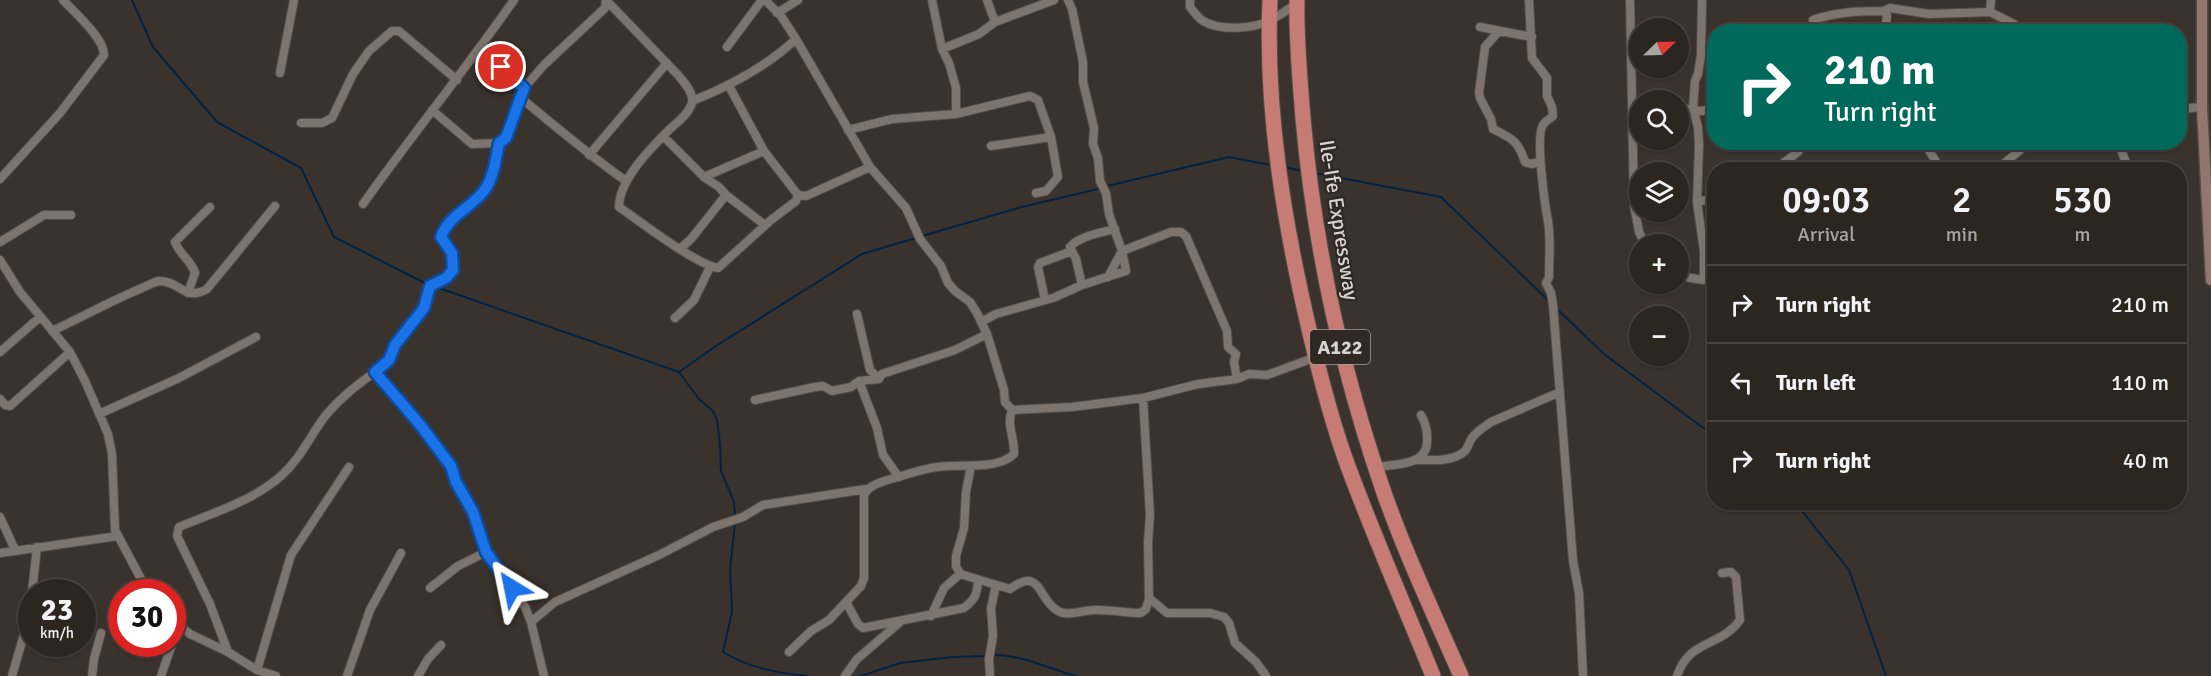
<!DOCTYPE html>
<html lang="en">
<head>
<meta charset="utf-8">
<style>
	:root { --surface:#2c2621; --page:#38322e; --text:#f1f3f6; --muted:#a6a5a5; --line:#48433f }
	body { margin:0; font-family:Signika,sans-serif; background:var(--page); color:var(--text); height:100vh; display:flex; flex-direction:column; font-size:22px; white-space:nowrap }
	* { box-sizing:border-box; margin:0 }
	p { font-size:20px; color:var(--muted) }
	.icon { flex:none; width:33px; height:33px; fill:none; stroke:currentColor; stroke-width:2; stroke-linecap:round; stroke-linejoin:round }
	.map { position:relative; flex:1; overflow:hidden }
	.panel { position:absolute; left:1707px; top:162px; width:480px; height:348px; display:flex; flex-direction:column; background:var(--surface); border-radius:24px; box-shadow:0 2px 4px #0004,0 0 0 2px var(--line) }
	.panel>* { flex:none }
	.top-card { position:absolute; left:1707px; top:24px; width:480px; height:126px; border-radius:24px; box-shadow:0 2px 4px #0004,0 0 0 2px var(--line); background:#00695c; color:#fff; overflow:hidden }
	.needle { width:39px; rotate:67deg }
	.tools { position:absolute; left:1629px; top:18px; display:grid; gap:12px }
	.tools a { display:grid; place-items:center; width:60px; height:60px; border-radius:50%; background:var(--surface); box-shadow:0 2px 4px #0004,0 0 0 2px var(--line); font-size:30px }
	.speed { position:absolute; left:18px; top:579px; display:flex; gap:12px; font-size:30px; font-weight:700; text-align:center }
	.speed>* { display:grid; place-content:center; width:78px; height:78px; border-radius:50%; background:var(--surface); box-shadow:0 2px 4px #0004,0 0 0 2px var(--line); line-height:1 }
	.speed small { font-size:15px; font-weight:400 }
	.speed .limit { border:9px solid #d22; background:#fff; color:#111 }
	.pin { position:absolute; display:grid; place-items:center; width:51px; height:51px; color:#fff; margin:-26px; border:3px solid #fff; border-radius:50%; box-shadow:0 2px 6px #0007 }
	.me { position:absolute; width:66px; margin:-33px; rotate:325deg; stroke-linejoin:round; filter:drop-shadow(0 0 4px #0008) }
	.turn { display:flex; align-items:center; gap:21px; height:126px; padding:0 18px; font-size:27px }
	.turn .icon { width:78px; height:78px; stroke-width:2.5 }
	.turn b { display:block; font-size:42px; line-height:51px }
	.eta { display:flex; justify-content:space-evenly; align-items:center; height:102px; text-align:center }
	.eta b { font-size:36px; font-weight:600; line-height:42px }
	ul { padding:0; list-style:none }
	li { display:flex; align-items:center; gap:18px; height:78px; padding:0 18px; border-top:2px solid var(--line) }
	li div { flex:1 }
	li b { display:block; font-size:22px }
	li em { font-style:normal }
	.map>svg:first-child { display:block }
	.lines { fill:none; stroke-linecap:round; stroke-linejoin:round }
	.stream { stroke:#012343; stroke-width:2 }
	.street-casing { stroke:#544e49; stroke-width:10 }
	.secondary-casing { stroke:#544e49; stroke-width:13 }
	.highway-casing { stroke:#544e49; stroke-width:17 }
	.street { stroke:#7d746e; stroke-width:8 }
	.secondary { stroke:#937670; stroke-width:10 }
	.highway { stroke:#c67b74; stroke-width:15 }
	.route-casing { stroke:#114b97; stroke-width:15 }
	.route { stroke:#1a73e8; stroke-width:10 }
	.labels { text-anchor:middle; stroke-width:4.5; stroke-linejoin:round; paint-order:stroke }
	.shield { fill:#2f2823; stroke:#a5a09c; stroke-width:1.5 }
	.shield-label { font-size:20px; font-weight:bold; fill:#d8d3d0 }
	.street-label { font-size:21px; fill:#d8d3d0; stroke:#2f2823 }
</style>
</head>
<body>
<div class="map">
<svg width="2211" height="676" viewBox="0 0 2211 676">
	<rect width="100%" height="100%" fill="#3a322c"/>
	<g class="lines">
		<path class="stream" d="M132,0L153,47L217,122L301,168L334,237L427,284
			M1285,167L1303,171
			M1315,173L1441,197L1550,302
			M1107,186L1229,157L1271,165
			M922,236L1022,207L1102,188
			M436,287L679,372L699,399L713,411L717,420L720,444L721,471L734,502L735,517
			M1556,308L1604,354L1714,436
			M679,372L716,346L862,254L916,238
			M1795,502L1849,570L1886,676
			M735,523L730,569L732,612L723,652C749,668 777,673 808,676
			M991,655C1021,654 1047,668 1075,676
			M861,676L900,663L952,657L986,656"/>
		<g class="street-casing">
			<path id="street" d="M606,0L678,75C684,82 694,93 692,103C689,113 679,121 671,128C652,147 619,179 619,207C641,222 695,264 718,268L771,220L796,201L798,195
				M765,0L781,16L796,39L870,167L906,208L920,239L941,266L948,283L955,291L970,302L977,313L987,334L1004,390L1005,402L1012,410
				M932,0L942,49L949,63L956,88V114
				M987,0L995,22L1054,0
				M1190,0V7C1194,12 1198,18 1203,21C1220,31 1252,29 1269,21C1279,16 1289,9 1298,2
				M1529,0L1532,58L1547,78V96L1552,107L1553,116C1550,119 1545,121 1543,125C1535,136 1545,206 1548,221C1551,239 1549,259 1549,277L1546,283L1551,293L1553,305L1573,561L1579,593L1583,676
				M1630,0L1634,205L1639,232L1645,244
				M1884,11L1890,8L1929,14L1990,12L2014,24
				M1990,12L1991,0
				M777,13L798,0
				M1480,27L1532,37
				M1499,31L1485,47L1479,93L1480,98L1491,119L1493,129C1511,138 1518,140 1525,162L1531,164L1540,162
				M1815,32L1813,20C1836,12 1859,11 1884,11L1887,16L1885,32
				M727,47L762,0
				M942,49L979,34L995,22
				M479,50L524,88
				M280,73L294,0
				M729,86L764,151L798,195L806,196L870,167
				M521,98C556,127 589,155 626,181
				M692,101C730,86 766,67 796,39
				M1678,108L1702,111L1714,108
				M2180,109L2202,107
				M432,110L472,144L499,143L506,138L524,88L544,65L605,8L606,0
				M301,123H322L332,118L353,74L369,51L392,31H399L457,80
				M848,130L892,119L956,114L1030,96L1038,100L1051,137L1058,177L1046,191L1036,193
				M663,136L704,177L719,187L726,195L691,239L680,249
				M1924,142L1941,170
				M2118,142L2129,170
				M499,143C496,158 494,175 486,188C474,207 449,214 441,237L452,253L453,270L446,278L430,286L424,308L395,345L389,360L375,372L421,426L451,466L456,482L473,512L486,552L525,607L531,622L544,676
				M991,146L1051,137
				M589,155L667,63
				M1774,170L1798,152
				M1996,170L2030,142
				M704,177L764,151
				M0,179L60,113L104,55C104,38 75,13 63,0
				M726,195L765,225
				M1697,202L1699,145L1698,127L1693,109L1695,81L1698,74L1701,55L1702,0
				M363,204C412,135 465,70 514,0
				M0,242L44,215H71
				M0,260L20,292L70,352L85,381L108,434L112,454L115,530L148,592
				M1678,276L1704,280L1714,279
				M1108,277L1122,251L1171,232H1181L1186,236L1227,331L1228,347L1236,354L1234,362L1237,379
				M1704,280V251L1697,202L1714,198
				M1082,285L1076,259L1070,247C1079,236 1101,233 1115,229
				M188,293L195,273C191,260 179,254 175,242L210,207
				M1045,300L1038,267L1040,263L1072,251
				M857,314L870,370L879,379
				M675,318L694,300L710,267
				M981,322L996,314L1053,298L1082,285L1126,271L1122,251L1109,214L1106,193L1100,181L1098,158L1093,144L1094,128L1083,82V62L1072,9L1068,0
				M52,331C82,317 111,301 142,288C147,286 154,282 159,281C181,281 184,302 207,289L275,206
				M0,352L40,317
				M859,381L877,428L883,455L899,477
				M0,399L5,405L10,406L70,352
				M755,400L815,387L823,386L832,391L851,387L859,381L879,379L882,374L955,350L987,334
				M1012,410L1072,407L1143,398L1198,384L1237,379L1249,374L1267,375L1316,357
				M99,414L179,378L256,337
				M1417,460C1432,460 1453,462 1465,451C1468,448 1469,442 1472,438C1477,431 1484,427 1491,422L1560,392
				M971,466L966,492L964,528L956,556V566L960,574L1010,589C1042,566 1037,599 1058,611C1068,617 1083,610 1094,610C1110,609 1125,613 1141,613L1146,609L1149,598L1148,543L1150,515L1143,398
				M1376,467C1394,464 1426,466 1427,443C1428,432 1426,424 1421,415
				M0,517L15,550
				M0,553L118,536
				M430,588L458,566L486,552
				M32,592L37,547
				M1149,598L1167,613H1210L1224,617L1229,623L1235,643L1256,662L1266,676
				M846,602L858,624L863,628L964,608C975,599 977,595 978,581
				M931,616L944,588L960,574
				M172,619L190,634L228,652L257,670L276,676
				M531,622L555,602L659,555L713,527L743,517L763,505L866,489
				M228,652L210,604L177,536L179,527C215,512 253,501 282,475C301,458 311,434 326,415C341,397 357,385 375,372
				M789,652L811,631L829,620L861,586L864,578V495C869,485 881,482 891,479C906,475 921,469 937,467C959,463 997,471 1014,454C1015,438 1006,425 1012,410
				M257,670L291,555L349,467
				M12,676L29,617L32,598
				M92,676L94,659L101,633
				M161,676L172,644
				M347,676L370,610L401,553
				M418,676L428,659L441,645
				M845,676L857,659L899,623
				M990,676L989,659L993,636L991,608L996,585
				M1677,676C1689,639 1721,647 1740,620L1736,577L1731,572L1722,573"/>
		</g>
		<g class="secondary-casing">
			<path id="secondary" d="M2202,0V107L2211,280"/>
		</g>
		<g class="highway-casing">
			<path id="highway" d="M1270,0C1265,110 1284,222 1309,329C1320,376 1332,424 1349,469C1375,539 1405,607 1433,676
				M1297,0C1296,39 1300,79 1303,118C1314,244 1341,367 1382,487C1404,551 1434,614 1461,676"/>
		</g>
		<use href="#street" class="street"/>
		<use href="#secondary" class="secondary"/>
		<use href="#highway" class="highway"/>
	</g>
	<g class="lines">
		<g class="route-casing">
			<path id="route" d="M501,67L524,88L506,138L499,143C496,158 494,175 486,188C474,207 449,214 441,237L452,253L453,270L446,278L430,286L424,308L395,345L389,360L375,372L421,426L451,466L456,482L473,512L486,552L512,588"/>
		</g>
		<use href="#route" class="route"/>
	</g>
	<g class="labels">
		<rect class="shield" x="1310" y="330" width="60" height="34" rx="4.5"/>
		<g class="shield-label">
			<text x="1340" y="354">A122</text>
		</g>
		<g class="street-label">
			<text transform="translate(1339 220) rotate(81)" y="7">Ile-Ife Expressway</text>
		</g>
	</g>
</svg>
<div class="tools">
<a><svg class="needle" viewBox="-14 -14 28 28"><path d="M0-13l5 13h-10z" fill="#e53935"/><path d="M0 13l5-13h-10z" fill="#a6a5a5"/></svg></a>
<a><svg class="icon" aria-label="search" viewBox="0 0 24 24"><circle cx="10" cy="10" r="6"/><path d="M15 15l6 6"/></svg></a>
<a><svg class="icon" aria-label="layers" viewBox="0 0 24 24"><path d="M12 4l9 5-9 5-9-5zM3 14l9 5 9-5"/></svg></a>
<a>+</a>
<a>−</a>
</div>
<div class="speed"><div>23<small>km/h</small></div><div class="limit">30</div></div>
<div class="pin" style="left:501px;top:67px;background:#d93025"><svg class="icon" aria-label="arrive" viewBox="0 0 24 24"><path d="M6 21V4h12l-3 4 3 4H6"/></svg></div>
<svg class="me" style="left:512px;top:588px" viewBox="-20 -20 40 40"><path d="M0-17L14 15 0 8-14 15z" fill="#1a73e8" stroke="#fff" stroke-width="4"/></svg>
<div class="top-card">
<div class="turn"><svg class="icon" aria-label="right" viewBox="0 0 24 24"><path d="M7 20v-9h11M14 6l5 5-5 5"/></svg><div><b>210 m</b>Turn right</div></div>
</div>
<section class="panel">
<div class="eta">
<div><b>09:03</b><p>Arrival</p></div>
<div><b>2</b><p>min</p></div>
<div><b>530</b><p>m</p></div>
</div>
<ul>
<li><svg class="icon" aria-label="right" viewBox="0 0 24 24"><path d="M7 20v-9h11M14 6l5 5-5 5"/></svg><div><b>Turn right</b></div><em>210 m</em></li>
<li><svg class="icon" aria-label="left" viewBox="0 0 24 24"><path d="M17 20v-9H6M10 6l-5 5 5 5"/></svg><div><b>Turn left</b></div><em>110 m</em></li>
<li><svg class="icon" aria-label="right" viewBox="0 0 24 24"><path d="M7 20v-9h11M14 6l5 5-5 5"/></svg><div><b>Turn right</b></div><em>40 m</em></li>
</ul>
</section>
</div>
</body>
</html>
